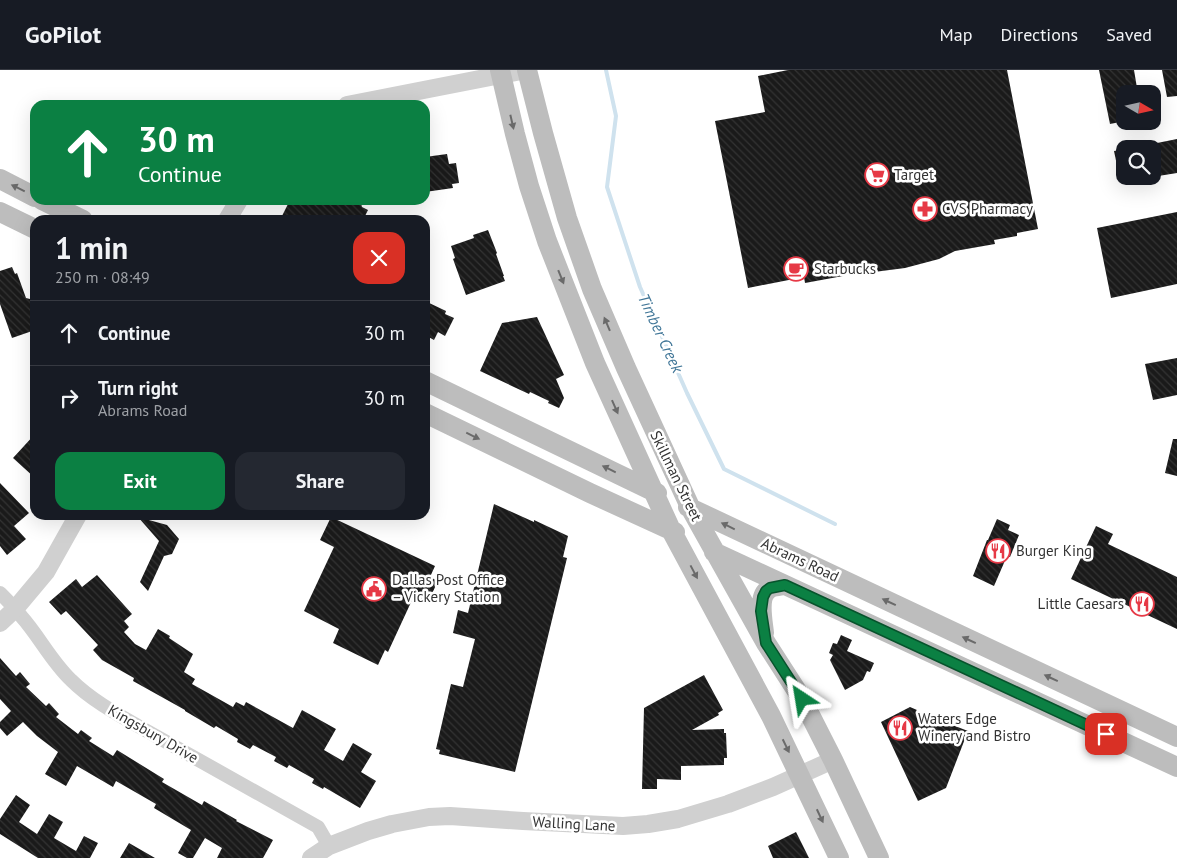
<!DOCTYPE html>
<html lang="en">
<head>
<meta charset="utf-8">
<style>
	:root { --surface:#171b24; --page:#242831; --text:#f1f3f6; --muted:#9ea1a6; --line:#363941; --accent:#0b8043 }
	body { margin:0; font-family:"PT Sans",sans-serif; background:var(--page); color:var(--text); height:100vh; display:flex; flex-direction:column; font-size:19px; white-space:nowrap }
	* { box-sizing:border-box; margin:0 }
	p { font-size:16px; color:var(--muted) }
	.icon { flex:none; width:28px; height:28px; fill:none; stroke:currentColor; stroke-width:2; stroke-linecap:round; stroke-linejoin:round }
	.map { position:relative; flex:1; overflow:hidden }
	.sheet { position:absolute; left:30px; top:145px; width:400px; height:305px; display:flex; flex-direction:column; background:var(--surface); border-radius:15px; box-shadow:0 5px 20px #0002 }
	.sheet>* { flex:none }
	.guide { position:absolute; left:30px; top:30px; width:400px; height:105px; border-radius:15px; box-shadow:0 5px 20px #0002; background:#0b8043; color:#fff; overflow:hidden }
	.needle { width:32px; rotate:99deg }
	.tools { position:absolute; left:1116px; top:15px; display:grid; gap:10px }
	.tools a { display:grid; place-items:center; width:45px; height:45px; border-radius:10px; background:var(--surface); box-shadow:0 5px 20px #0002; font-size:25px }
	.pin { position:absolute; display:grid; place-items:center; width:42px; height:42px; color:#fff; margin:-21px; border-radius:10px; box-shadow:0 2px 8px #0006 }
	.me { position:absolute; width:55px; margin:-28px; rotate:327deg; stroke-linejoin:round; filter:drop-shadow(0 0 4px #0008) }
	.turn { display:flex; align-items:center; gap:18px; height:105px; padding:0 25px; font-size:22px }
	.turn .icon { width:65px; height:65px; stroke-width:2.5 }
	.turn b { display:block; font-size:35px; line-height:42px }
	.round { display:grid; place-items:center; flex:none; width:52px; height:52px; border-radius:15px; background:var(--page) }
	.headline { display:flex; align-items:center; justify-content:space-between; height:85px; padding:0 25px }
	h1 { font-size:30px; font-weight:700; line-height:38px }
	.primary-button { display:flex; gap:10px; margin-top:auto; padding:10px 25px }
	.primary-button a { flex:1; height:58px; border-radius:15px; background:var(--accent); color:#fff; font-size:20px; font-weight:700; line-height:58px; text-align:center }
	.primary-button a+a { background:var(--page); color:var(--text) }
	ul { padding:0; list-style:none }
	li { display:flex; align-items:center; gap:15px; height:65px; padding:0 25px; border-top:1px solid var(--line) }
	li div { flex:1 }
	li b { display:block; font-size:19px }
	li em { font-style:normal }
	header { display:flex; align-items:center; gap:30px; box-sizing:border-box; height:70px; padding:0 25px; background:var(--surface); border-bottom:1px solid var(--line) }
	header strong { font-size:24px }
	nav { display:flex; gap:28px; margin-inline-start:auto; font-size:18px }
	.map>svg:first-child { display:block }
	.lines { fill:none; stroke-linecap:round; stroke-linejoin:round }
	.stream { stroke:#cfe2ee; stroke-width:4 }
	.building { fill:url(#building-back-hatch) }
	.minor { stroke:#d0d0d0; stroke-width:14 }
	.tertiary { stroke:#d0d0d0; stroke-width:18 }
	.secondary { stroke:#bdbdbd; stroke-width:20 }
	.oneway { fill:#6a6a6a }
	.route-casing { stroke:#07532c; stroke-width:12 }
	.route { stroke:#0b8043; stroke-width:9 }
	.labels { text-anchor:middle; stroke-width:5; stroke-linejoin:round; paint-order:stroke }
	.poi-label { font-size:15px; fill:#333; stroke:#fff; text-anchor:start }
	.street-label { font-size:15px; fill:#333; stroke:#fff }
	.water-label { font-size:16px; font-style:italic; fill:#3f7597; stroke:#fff }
</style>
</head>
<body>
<header>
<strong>GoPilot</strong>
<nav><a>Map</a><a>Directions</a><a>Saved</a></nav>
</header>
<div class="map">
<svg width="1177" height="788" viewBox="0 0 1177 788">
	<defs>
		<pattern id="building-back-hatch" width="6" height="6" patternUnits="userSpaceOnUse" patternTransform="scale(1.25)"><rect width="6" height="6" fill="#1a1a1a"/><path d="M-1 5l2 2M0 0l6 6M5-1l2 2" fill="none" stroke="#333"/></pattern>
	</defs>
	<rect width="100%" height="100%" fill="#fff"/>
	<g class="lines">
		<path class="stream" d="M606,0L616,46L607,117L640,217L687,323L724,399L835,454"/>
	</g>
	<path class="building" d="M788,0H1007L1038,159L1017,163V166L994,170L995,174L955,181L939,189L905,198L874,202H843V206L805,213L804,207L748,218L715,51L765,42L758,6Z
		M1099,0H1134L1138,24H1125V51L1110,54Z
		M1162,0H1177V26L1167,27Z
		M1177,69V103L1152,107V74Z
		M1125,79V109L1120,110L1114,81Z
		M447,84L449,94L456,93L459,113L452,114L453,118L425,122V87Z
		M290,130H360L362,137L368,140L363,150H280Z
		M1177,142V214L1111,228L1097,158Z
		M488,160L497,183L496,184L504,206H503L505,211L466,225L453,189L455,188L451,176L474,168L473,165Z
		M12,197L15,204L17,203L26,228L30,229L32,232V236L30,239L35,255V260L12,268L0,234V201Z
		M425,231L446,241L445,244L454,248L445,266L438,262L434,270L425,265Z
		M537,247L564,305L556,309L564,328L559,338L548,333L549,331L530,322L529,324L480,301L502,253Z
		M1177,288V325L1153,330L1145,294Z
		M35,364V408L13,388Z
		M1173,369H1177V406L1165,403Z
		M0,413L29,443L14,456L26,469L7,485L0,476Z
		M494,434L534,452V450L568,466L563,487L567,488L515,702L439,684L440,680L436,679L451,614L463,617L475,569L453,563L458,540L468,543Z
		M138,447L167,455L179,469L172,484L164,486L148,521L140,512L159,471Z
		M331,447L435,496L430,507L438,511L427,534L413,528L388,582L385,580L378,595L333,573L339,559L304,541L334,477L320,470Z
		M997,449L1010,455L1008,460L1019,465L1010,487L1007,486L994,516L973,506L987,470H988Z
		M1096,456L1113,464L1108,474L1177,507V559L1071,509Z
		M97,505L132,544L124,551L129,557L124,562L135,574L146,580L158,559L170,566L169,568L193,584L184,602L195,609L192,614L233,637L236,632L244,636L246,632L293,658L302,640L336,659L324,680L343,691L353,673L372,684L361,702L376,711L360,738L324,717L323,719L312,713L314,709L289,695L287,698L274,691L276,687L253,675L250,679L237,672L238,669L216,656L214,658L185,641V640L133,611L134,608L102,590L93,580L98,575L66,541L61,545L49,532L76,509L82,517Z
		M841,565L852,570L847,581L874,593L870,602L867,601L863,610L845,620L830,590L833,585L829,583L833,573L837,574Z
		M0,588L16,606L20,602L30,614L26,617L46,636L49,633L59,644L56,647L78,664L81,660L92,668L89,671L113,686L117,680L164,709L162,712L202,735L204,731L237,750L236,751L273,770L263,788H217L222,778L205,768L193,788H187L178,783L191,760L154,738L156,734L116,711L113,717L77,696L66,716L45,704L58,682L37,666L23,652L7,666L0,658V652L11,641L0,629Z
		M704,605L723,640L718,643L719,645L692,660L724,659V663H726L727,688H724V695L681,696V710L657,709V719H642L644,638Z
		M910,637L917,640L916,641L968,661L946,718L918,731L881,652Z
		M16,725L30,735L19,752L37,764L49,744L63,752L54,768L76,781L84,766L98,773L90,788H38L0,764V749Z
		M796,762L809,788H773L768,776Z
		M129,773L155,788H120Z"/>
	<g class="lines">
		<path class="minor" d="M0,523C7,530 15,538 21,546C39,566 51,591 71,610C90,629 115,643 138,656L318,757L329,776"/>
		<path class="tertiary" d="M347,35L526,0
			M227,150L239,130
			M0,553L15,539L46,502L78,445
			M311,788L329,776L368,761L392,754L429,747L450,746L523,751L623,756L648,754L678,749L728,734L773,717L833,690"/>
		<path class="secondary" d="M500,0L515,64L529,116L547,171L595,293L671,460L771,646L839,788
			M527,0L543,63L567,148L592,219L626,298L691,439L766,573L802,629L833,690L879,788
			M0,109L35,127
			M42,130L83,150
			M0,142L35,159
			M425,311L657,423
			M425,343L590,423L675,462
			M688,437L1177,667
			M714,482L1177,697
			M764,563C763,552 757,526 769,519C773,516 780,516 785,515"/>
	</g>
	<defs><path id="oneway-solid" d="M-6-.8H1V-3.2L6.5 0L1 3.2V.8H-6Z" transform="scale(1.25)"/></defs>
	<g class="oneway">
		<use href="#oneway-solid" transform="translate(512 52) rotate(77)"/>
		<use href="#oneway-solid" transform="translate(18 118) rotate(-154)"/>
		<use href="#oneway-solid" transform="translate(561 207) rotate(68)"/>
		<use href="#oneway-solid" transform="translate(607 254) rotate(-113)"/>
		<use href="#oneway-solid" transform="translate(615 337) rotate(66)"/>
		<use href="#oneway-solid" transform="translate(473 366) rotate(26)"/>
		<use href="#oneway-solid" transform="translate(609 399) rotate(-154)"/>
		<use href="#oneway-solid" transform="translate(728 456) rotate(-154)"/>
		<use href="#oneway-solid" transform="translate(694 502) rotate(62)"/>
		<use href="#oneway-solid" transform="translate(889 532) rotate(-155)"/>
		<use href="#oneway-solid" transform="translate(969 570) rotate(-155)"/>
		<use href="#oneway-solid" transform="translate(1051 608) rotate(-155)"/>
		<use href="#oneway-solid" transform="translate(786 676) rotate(64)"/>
		<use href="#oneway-solid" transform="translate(820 746) rotate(65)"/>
	</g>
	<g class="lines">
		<g class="route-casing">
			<path id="route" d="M802,629L766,573L761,541L763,527L766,521L770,518L785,515L1106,664"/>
		</g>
		<use href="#route" class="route"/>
	</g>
	<defs>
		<g id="supermarket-ring" transform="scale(1.25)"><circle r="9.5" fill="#fff" stroke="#e63946" stroke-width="1.5"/><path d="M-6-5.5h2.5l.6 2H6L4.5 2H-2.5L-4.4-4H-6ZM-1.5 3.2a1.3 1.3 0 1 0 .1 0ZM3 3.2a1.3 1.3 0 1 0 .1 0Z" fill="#e63946"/></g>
		<g id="pharmacy-ring" transform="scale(1.25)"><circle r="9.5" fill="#fff" stroke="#e63946" stroke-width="1.5"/><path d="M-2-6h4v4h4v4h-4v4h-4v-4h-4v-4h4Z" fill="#e63946"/></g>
		<g id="cafe-ring" transform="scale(1.25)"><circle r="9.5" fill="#fff" stroke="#e63946" stroke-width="1.5"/><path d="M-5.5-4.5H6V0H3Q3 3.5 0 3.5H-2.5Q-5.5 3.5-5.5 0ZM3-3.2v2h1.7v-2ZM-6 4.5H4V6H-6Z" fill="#e63946"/></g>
		<g id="restaurant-ring" transform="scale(1.25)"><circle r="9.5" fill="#fff" stroke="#e63946" stroke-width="1.5"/><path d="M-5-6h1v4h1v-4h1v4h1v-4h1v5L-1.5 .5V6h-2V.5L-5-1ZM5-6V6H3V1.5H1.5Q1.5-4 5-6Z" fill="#e63946"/></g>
		<g id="civic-ring" transform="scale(1.25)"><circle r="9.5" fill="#fff" stroke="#e63946" stroke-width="1.5"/><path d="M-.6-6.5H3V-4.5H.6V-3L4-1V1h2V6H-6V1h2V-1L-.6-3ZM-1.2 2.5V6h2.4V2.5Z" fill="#e63946"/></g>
	</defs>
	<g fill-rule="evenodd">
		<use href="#supermarket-ring" x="877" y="105"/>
		<use href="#pharmacy-ring" x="925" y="139"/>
		<use href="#cafe-ring" x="796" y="199"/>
		<use href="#restaurant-ring" x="998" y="481"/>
		<use href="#civic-ring" x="374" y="519"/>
		<use href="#restaurant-ring" x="1142" y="534"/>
		<use href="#restaurant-ring" x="900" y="658"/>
	</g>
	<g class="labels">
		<g class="poi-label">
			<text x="894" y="110">Target</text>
			<text x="942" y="144">CVS Pharmacy</text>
			<text x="814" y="204">Starbucks</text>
			<text x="1016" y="486">Burger King</text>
			<text x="392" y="515">Dallas Post Office<tspan x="392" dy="17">– Vickery Station</tspan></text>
			<text x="1124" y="539" text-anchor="end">Little Caesars</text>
			<text x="918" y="654">Waters Edge<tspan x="918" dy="17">Winery and Bistro</tspan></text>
		</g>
		<g class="street-label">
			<text transform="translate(676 406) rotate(64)" y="5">Skillman Street</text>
			<text transform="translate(800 490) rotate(25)" y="5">Abrams Road</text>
			<text transform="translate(153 664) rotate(30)" y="5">Kingsbury Drive</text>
			<text transform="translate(574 754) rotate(3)" y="5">Walling Lane</text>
		</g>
		<g class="water-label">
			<text transform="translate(661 263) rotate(65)" y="6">Timber Creek</text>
		</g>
	</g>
</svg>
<div class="tools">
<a><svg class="needle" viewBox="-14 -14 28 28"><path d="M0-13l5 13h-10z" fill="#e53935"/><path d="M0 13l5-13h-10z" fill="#9ea1a6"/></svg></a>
<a><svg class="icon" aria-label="search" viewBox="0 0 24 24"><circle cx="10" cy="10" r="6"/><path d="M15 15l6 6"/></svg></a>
</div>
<div class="pin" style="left:1106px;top:664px;background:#d93025"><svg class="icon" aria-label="arrive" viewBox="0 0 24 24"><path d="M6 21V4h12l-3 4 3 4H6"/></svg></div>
<svg class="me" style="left:802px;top:629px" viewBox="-20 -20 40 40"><path d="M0-17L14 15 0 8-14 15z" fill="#0b8043" stroke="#fff" stroke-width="4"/></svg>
<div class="guide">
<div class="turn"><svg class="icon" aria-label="ahead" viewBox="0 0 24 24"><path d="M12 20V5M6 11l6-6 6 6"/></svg><div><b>30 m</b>Continue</div></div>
</div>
<section class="sheet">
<div class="headline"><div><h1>1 min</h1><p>250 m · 08:49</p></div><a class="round" style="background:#d93025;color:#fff"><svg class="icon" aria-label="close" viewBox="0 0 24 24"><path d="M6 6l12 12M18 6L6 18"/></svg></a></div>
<ul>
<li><svg class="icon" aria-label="ahead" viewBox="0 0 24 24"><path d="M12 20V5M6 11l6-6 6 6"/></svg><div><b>Continue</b></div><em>30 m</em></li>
<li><svg class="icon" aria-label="right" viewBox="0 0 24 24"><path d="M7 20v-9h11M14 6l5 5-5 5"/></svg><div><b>Turn right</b><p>Abrams Road</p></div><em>30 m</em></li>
</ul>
<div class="primary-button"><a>Exit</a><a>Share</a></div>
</section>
</div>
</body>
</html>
